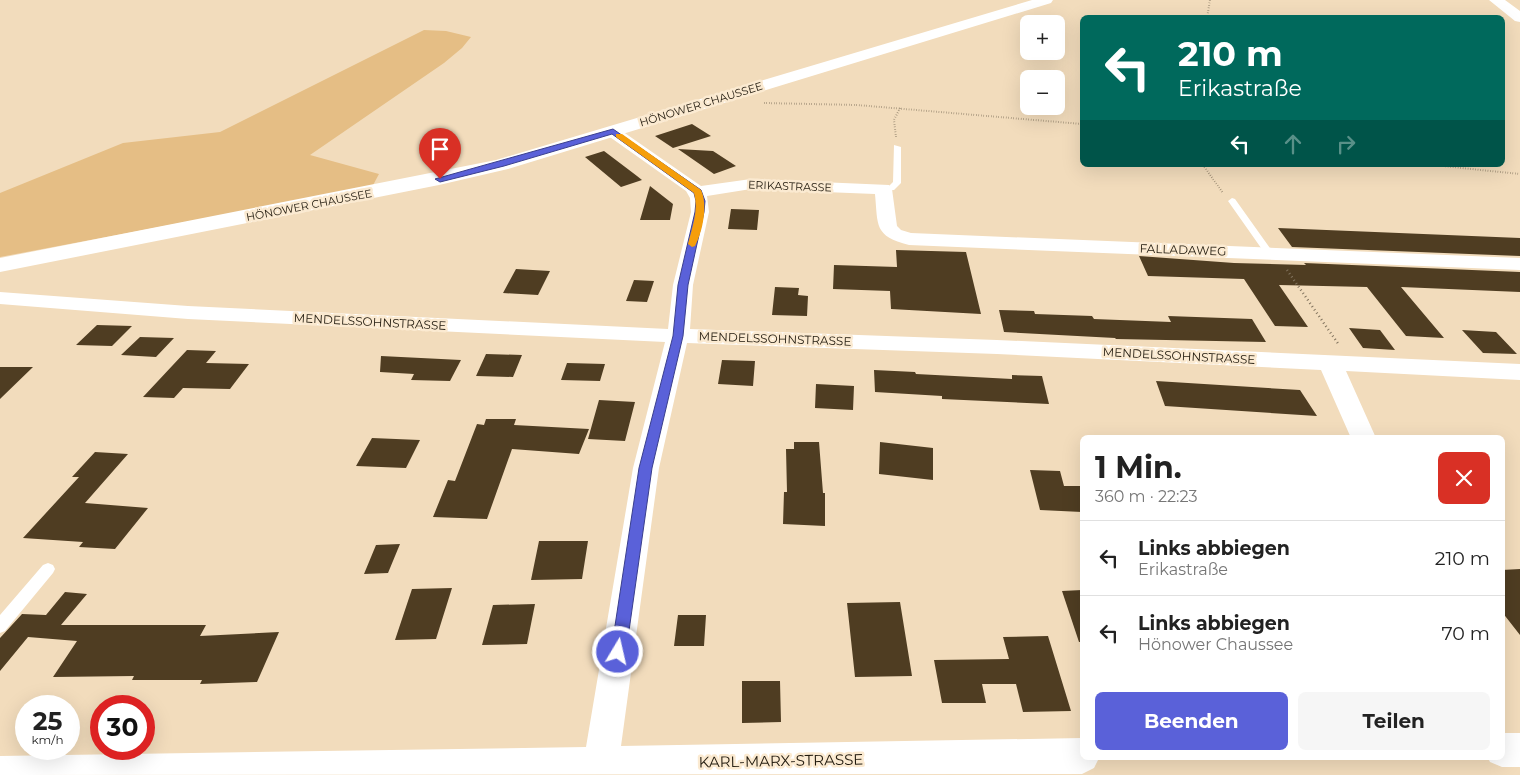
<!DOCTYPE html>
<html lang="de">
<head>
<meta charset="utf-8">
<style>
	:root { --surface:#fff; --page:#f6f6f6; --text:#222; --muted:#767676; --line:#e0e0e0; --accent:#5a61d9 }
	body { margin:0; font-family:Montserrat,sans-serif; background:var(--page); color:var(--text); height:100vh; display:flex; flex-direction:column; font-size:19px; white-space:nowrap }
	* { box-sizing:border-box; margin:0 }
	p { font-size:16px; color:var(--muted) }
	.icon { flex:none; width:28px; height:28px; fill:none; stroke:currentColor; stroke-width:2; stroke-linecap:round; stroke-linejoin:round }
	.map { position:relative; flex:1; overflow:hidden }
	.details { position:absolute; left:1080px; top:435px; width:425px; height:325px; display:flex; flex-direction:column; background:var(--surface); border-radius:8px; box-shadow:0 5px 20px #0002 }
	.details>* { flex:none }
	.top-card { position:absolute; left:1080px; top:15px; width:425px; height:152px; border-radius:8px; box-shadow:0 5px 20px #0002; background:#00695c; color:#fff; overflow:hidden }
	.controls { position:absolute; left:1020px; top:15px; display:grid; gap:10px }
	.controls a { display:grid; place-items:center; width:45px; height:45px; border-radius:8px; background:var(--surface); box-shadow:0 5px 20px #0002; font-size:25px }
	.speed { position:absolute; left:15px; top:695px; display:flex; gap:10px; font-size:25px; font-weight:700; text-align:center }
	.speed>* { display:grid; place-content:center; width:65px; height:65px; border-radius:50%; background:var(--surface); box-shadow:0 5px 20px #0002; line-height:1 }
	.speed small { font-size:12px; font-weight:400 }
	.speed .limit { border:8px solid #d22; background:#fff; color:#111 }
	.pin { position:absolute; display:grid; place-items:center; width:42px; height:42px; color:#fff; margin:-51px -21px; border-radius:50% 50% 50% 0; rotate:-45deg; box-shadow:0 0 5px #0007 }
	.pin .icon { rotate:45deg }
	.me { position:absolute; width:55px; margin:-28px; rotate:9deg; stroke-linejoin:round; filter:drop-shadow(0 0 4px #0008) }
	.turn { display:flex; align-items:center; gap:18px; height:105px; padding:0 15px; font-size:22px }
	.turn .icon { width:65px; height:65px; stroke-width:2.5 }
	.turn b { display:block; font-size:35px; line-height:42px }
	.lanes { display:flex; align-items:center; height:48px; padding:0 15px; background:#0003; justify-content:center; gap:25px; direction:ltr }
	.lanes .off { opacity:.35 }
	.round { display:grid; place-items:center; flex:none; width:52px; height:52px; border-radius:8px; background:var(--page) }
	.summary { display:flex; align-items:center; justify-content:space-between; height:85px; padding:0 15px }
	h1 { font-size:30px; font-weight:700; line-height:38px }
	.button { display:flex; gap:10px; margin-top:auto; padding:10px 15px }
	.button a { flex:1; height:58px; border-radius:8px; background:var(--accent); color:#fff; font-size:20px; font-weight:700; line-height:58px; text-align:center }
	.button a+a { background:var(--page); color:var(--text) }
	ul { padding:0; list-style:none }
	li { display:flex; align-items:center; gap:15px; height:75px; padding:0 15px; border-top:1px solid var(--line) }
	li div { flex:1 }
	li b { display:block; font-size:19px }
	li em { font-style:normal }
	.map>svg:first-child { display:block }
	.green { fill:#e5be85 }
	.building { fill:#4f3d22 }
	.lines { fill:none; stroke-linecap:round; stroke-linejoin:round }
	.path-far1 { stroke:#81735e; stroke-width:2; stroke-dasharray:0.5 2; stroke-linecap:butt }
	.path { stroke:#81735e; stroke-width:2.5; stroke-dasharray:1 3; stroke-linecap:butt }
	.service { fill:#fff; fill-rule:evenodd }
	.minor { fill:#fff; fill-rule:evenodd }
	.tertiary { fill:#fff; fill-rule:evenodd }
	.route { fill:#5a61d9; stroke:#3a3f8d }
	.slow { fill:#f59e0b }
	.labels { text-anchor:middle; stroke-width:5; stroke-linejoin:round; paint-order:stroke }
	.far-street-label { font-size:11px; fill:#20190d; stroke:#fbead1 }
	.street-label { font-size:12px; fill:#20190d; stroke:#fbead1 }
	.near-street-label { font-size:15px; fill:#20190d; stroke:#fbead1 }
</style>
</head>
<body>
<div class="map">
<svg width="1520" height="775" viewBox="0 0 1520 775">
	<rect width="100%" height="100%" fill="#f2dcbc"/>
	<path class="green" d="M424,30L446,31L471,37L462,48L444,63L310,155L379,174L372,187L0,257V193L123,143L220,132Z"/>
	<path class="building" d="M692,124L711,136L673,148L655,136Z
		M678,149L713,151L736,166L714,174Z
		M604,151L637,176L642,180L621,187L585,157Z
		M650,186L673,204L670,220H640Z
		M731,209L759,210L757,230L728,229Z
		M1278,228L1520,238V256L1292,247Z
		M896,250L966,252L981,314L891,309L890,291L833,289L834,265L897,267Z
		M1139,256L1234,263L1306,265L1304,263L1520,272V292L1401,287L1444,338L1406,336L1367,287L1279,285L1308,327L1275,326L1244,279L1148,276Z
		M516,269L550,271L538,295L503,293Z
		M634,280L654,281L647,302L626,301Z
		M775,287L799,288L798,295L808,296L807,316L772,315Z
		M999,310L1034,311L1035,314L1092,316L1094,319L1171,322L1168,316L1252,319L1266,342L1116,339L1115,338L1004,332Z
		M97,325L132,326L112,346L76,345Z
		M1349,328L1380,330L1395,350L1363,348Z
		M1462,330L1496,332L1517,354L1483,353Z
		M140,337L174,338L156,357L121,355Z
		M187,350L216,351L206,363L249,364L230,389L183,388L174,398L143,397Z
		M486,354L522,355L513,377L476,376Z
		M381,356L461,360L450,381L411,380L414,374L380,372Z
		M722,360L755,361L753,386L718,384Z
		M567,363L605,364L600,381L561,380Z
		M0,367H33L0,399Z
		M874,370L915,372L916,374L1012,379V375L1042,376L1049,404L942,399V396L875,392Z
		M1156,381L1300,390L1317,416L1165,406Z
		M816,384L854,386L853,410L815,408Z
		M599,400L635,402L625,441L588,439Z
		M486,419H516L514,425L589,429L579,454L512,449L487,519L433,517L448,480L455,481L477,424L484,425Z
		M372,438L420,440L406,468L356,466Z
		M794,442H819L823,493H825V526L783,524L784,492H787L786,449H794Z
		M880,442L933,448V480L879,474Z
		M95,452L128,454L85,503L148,508L115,549L79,547L83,542L23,538L79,477H72Z
		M1030,470L1060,471L1064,486H1082V512L1040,510Z
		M539,541H588L582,579L531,580Z
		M400,544L388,573L364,574L376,545Z
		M1520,569V635L1502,612V570Z
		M452,588L436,639L395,640L412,589Z
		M1082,590V642H1079L1062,591Z
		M65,592L87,594L61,625H206L200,636L279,632L257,682L200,684L202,680H132L134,676L53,677L77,641L28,637L0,671V638L22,614L46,615Z
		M900,602L912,676L855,677L847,603Z
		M535,604L527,644L482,645L493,605Z
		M678,615H706L704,646H674Z
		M1048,636L1071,711L1023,712L1016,684H982L986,703H942L934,660L1009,659L1003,637Z
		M742,681H780L781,722L742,723Z"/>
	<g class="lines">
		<path class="path-far1" d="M1207,18L1210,0
			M764,103L857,105L1082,124
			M896,137L894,120L900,108
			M1203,165L1223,193
			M1433,165L1520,174"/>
		<path class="path" d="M1287,270L1339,345"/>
		<path class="service" d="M894,145L901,147V183L894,190L880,191V187L889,186L893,182Z
			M1232,198L1235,199L1272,251V255H1266L1228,201Z
			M48,563L53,565L55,569L53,573L5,631L0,633V615L43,565Z"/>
		<path class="minor" d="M613,127L619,129L701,186L751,179L889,185L892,189L897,226L901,230L911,233L1520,258V270L909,245C874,236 878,226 875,194L751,189L707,196L709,212L693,285L690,329L997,340L1520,364V380L1346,371L1376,438H1351L1321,370L997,354L687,343L659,468L621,746L1082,738V758H1099L1094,768L1082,774L0,775V756L586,747L633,468L665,342L188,319L0,304V292L188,306L668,329L673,285L691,212L690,198L686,191L607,135L605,132L607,129Z
			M1502,733H1520V767H1502L1490,762L1488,758H1502Z"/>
		<path class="tertiary" d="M1032,0H1053L1051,3L508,169L439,185L0,272V258L496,160Z
			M1489,0H1505L1520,11V22L1515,21Z"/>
	</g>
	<path class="route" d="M613,129L701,190L705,201L704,212L688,285L683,336L652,468L626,652L624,657L618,659L613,657L611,652L639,468L673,336L678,285L695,212L696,201L694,193L612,134L504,166L440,182L435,179Z"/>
	<path class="slow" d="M616,134H622L701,190C708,205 703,231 695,246L692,247L688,244C692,228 699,210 694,193L616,137Z"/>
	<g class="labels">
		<g class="far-street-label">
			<text transform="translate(701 104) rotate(-17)" y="4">HÖNOWER CHAUSSEE</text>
			<text transform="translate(790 186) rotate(2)" y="4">ERIKASTRASSE</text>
			<text transform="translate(309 205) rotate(-11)" y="4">HÖNOWER CHAUSSEE</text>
		</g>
		<g class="street-label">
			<text transform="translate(1183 250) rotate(2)" y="4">FALLADAWEG</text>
			<text transform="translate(370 322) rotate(3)" y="4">MENDELSSOHNSTRASSE</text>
			<text transform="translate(775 339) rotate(2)" y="4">MENDELSSOHNSTRASSE</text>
			<text transform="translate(1179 356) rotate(3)" y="4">MENDELSSOHNSTRASSE</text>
		</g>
		<g class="near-street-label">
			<text transform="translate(781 761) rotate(-1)" y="5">KARL-MARX-STRASSE</text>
		</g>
	</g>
</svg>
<div class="controls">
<a>+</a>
<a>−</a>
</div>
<div class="speed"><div>25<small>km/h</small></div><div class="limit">30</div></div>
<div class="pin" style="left:440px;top:179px;background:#d93025"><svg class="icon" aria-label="arrive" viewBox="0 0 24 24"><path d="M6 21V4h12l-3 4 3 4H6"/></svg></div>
<svg class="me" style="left:618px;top:652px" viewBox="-20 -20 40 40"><circle r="17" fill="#5a61d9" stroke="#fff" stroke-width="3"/><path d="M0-11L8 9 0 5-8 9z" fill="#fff"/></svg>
<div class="top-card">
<div class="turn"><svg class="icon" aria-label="left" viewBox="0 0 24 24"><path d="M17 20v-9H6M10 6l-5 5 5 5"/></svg><div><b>210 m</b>Erikastraße</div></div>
<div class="lanes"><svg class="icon" aria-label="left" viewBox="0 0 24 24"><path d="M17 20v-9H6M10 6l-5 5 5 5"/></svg><svg class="icon off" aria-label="ahead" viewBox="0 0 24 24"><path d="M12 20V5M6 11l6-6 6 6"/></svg><svg class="icon off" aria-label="right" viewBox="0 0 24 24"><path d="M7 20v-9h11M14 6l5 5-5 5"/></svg></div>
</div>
<section class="details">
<div class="summary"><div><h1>1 Min.</h1><p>360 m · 22:23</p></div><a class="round" style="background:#d93025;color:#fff"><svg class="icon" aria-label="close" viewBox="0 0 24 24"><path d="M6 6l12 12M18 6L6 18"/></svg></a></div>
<ul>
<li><svg class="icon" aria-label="left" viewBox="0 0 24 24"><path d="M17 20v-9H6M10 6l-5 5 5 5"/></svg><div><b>Links abbiegen</b><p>Erikastraße</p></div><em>210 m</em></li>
<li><svg class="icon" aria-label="left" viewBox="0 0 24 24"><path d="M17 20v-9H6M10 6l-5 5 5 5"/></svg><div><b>Links abbiegen</b><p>Hönower Chaussee</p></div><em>70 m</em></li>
</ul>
<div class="button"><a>Beenden</a><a>Teilen</a></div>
</section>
</div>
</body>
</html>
